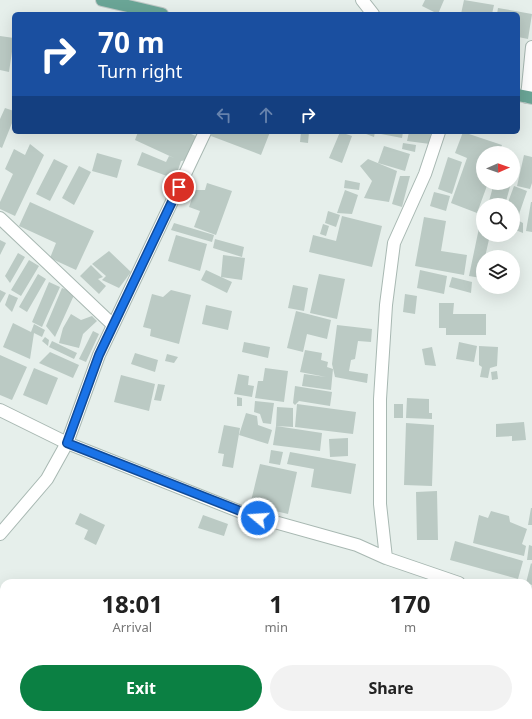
<!DOCTYPE html>
<html lang="en">
<head>
<meta charset="utf-8">
<style>
	:root { --surface:#fff; --page:#f2f2f2; --text:#222; --muted:#767676; --accent:#0b8043 }
	body { margin:0; font-family:"Noto Sans",sans-serif; background:var(--page); color:var(--text); height:100vh; display:flex; flex-direction:column; font-size:15px; white-space:nowrap }
	* { box-sizing:border-box; margin:0 }
	p { font-size:13px; color:var(--muted) }
	.icon { flex:none; width:22px; height:22px; fill:none; stroke:currentColor; stroke-width:2; stroke-linecap:round; stroke-linejoin:round }
	.map { position:relative; flex:1; overflow:hidden }
	.side { position:absolute; left:0px; top:579px; width:532px; height:140px; display:flex; flex-direction:column; background:var(--surface); border-radius:12px 12px 0 0; box-shadow:0 4px 16px #0002 }
	.side>* { flex:none }
	.top-card { position:absolute; left:12px; top:12px; width:508px; height:122px; border-radius:6px; box-shadow:0 4px 16px #0002; background:#1a4fa0; color:#fff; overflow:hidden }
	.needle { width:26px; rotate:88deg }
	.tools { position:absolute; left:476px; top:146px; display:grid; gap:8px }
	.tools a { display:grid; place-items:center; width:44px; height:44px; border-radius:50%; background:var(--surface); box-shadow:0 4px 16px #0002; font-size:20px }
	.pin { position:absolute; display:grid; place-items:center; width:34px; height:34px; color:#fff; margin:-17px; border:2px solid #fff; border-radius:50%; box-shadow:0 1px 4px #0007 }
	.me { position:absolute; width:44px; margin:-22px; rotate:288deg; stroke-linejoin:round; filter:drop-shadow(0 0 3px #0008) }
	.turn { display:flex; align-items:center; gap:14px; height:84px; padding:0 20px; font-size:18px }
	.turn .icon { width:52px; height:52px; stroke-width:2.5 }
	.turn b { display:block; font-size:28px; line-height:34px }
	.lanes { display:flex; align-items:center; height:38px; padding:0 20px; background:#0003; justify-content:center; gap:20px; direction:ltr }
	.lanes .off { opacity:.35 }
	.eta { display:flex; justify-content:space-evenly; align-items:center; height:68px; text-align:center }
	.eta b { font-size:24px; font-weight:700; line-height:28px }
	.button { display:flex; gap:8px; margin-top:auto; padding:8px 20px }
	.button a { flex:1; height:46px; border-radius:24px; background:var(--accent); color:#fff; font-size:16px; font-weight:700; line-height:46px; text-align:center }
	.button a+a { background:var(--page); color:var(--text) }
	.map>svg:first-child { display:block }
	.building { fill:#bbcac4 }
	.lines { fill:none; stroke-linecap:round; stroke-linejoin:round }
	.street-casing { stroke:#a8b8b2; stroke-width:14 }
	.primary-casing { stroke:#c2cac8; stroke-width:14 }
	.street { stroke:#fff; stroke-width:12 }
	.primary { stroke:#6aa596; stroke-width:12 }
	.route-casing { stroke:#114b97; stroke-width:10 }
	.route { stroke:#1a73e8; stroke-width:7 }
</style>
</head>
<body>
<div class="map">
<svg width="532" height="719" viewBox="0 0 532 719">
	<rect width="100%" height="100%" fill="#e6efeb"/>
	<path class="building" d="M425,0H444L438,14L422,6Z
		M464,0L494,5L492,14H461Z
		M498,8L532,14L528,39L518,37V14H497Z
		M0,36L14,38L9,72L0,70Z
		M5,108L14,111V118L2,148L0,147V119Z
		M138,132H186L196,136L187,160L181,161L175,179L137,165L142,152L166,162L169,156L174,158L135,140Z
		M212,132H270L261,155L211,136Z
		M301,132H309L308,143L300,142Z
		M340,132L352,136L342,163L329,158Z
		M361,132H375L374,137Z
		M381,132H403L402,138L381,134Z
		M409,132H431L430,144L407,141Z
		M463,132L502,145L499,153H483V183H488L477,213L451,203L467,158L455,153Z
		M403,143L416,145L415,152L402,149Z
		M30,144L44,155L15,216L0,209V202L13,174L5,169L14,149L25,155Z
		M384,146L410,154L405,171L378,163Z
		M97,153L122,160L117,178L92,171Z
		M524,155L532,157V183L530,189L517,186Z
		M448,157L462,162L452,194L438,189Z
		M54,159L68,166L50,201L36,194Z
		M368,159L397,171L389,202L364,198L372,181L360,166Z
		M513,163L517,164L514,177L513,176Z
		M79,166L91,172L74,205L62,198Z
		M400,176H410L402,207L392,204Z
		M345,180L360,183L359,190L344,188Z
		M207,183L232,191L216,235L194,227L200,211L189,207L195,190H205Z
		M494,183H511L505,205H488Z
		M514,186L527,191L517,220L523,223V233L513,229V205H507Z
		M345,190L358,195L352,214L337,213Z
		M434,192L450,196L446,211L430,206Z
		M30,202L94,231L76,270L50,258L56,243L19,226Z
		M531,202H532V232L526,231Z
		M328,211L340,215L336,227L325,223Z
		M342,216L382,226L372,267L309,252L313,235L336,241Z
		M424,217L446,221L441,251L467,255L464,275L415,266Z
		M174,223L214,235L212,242L171,230Z
		M323,224L329,226L326,236L320,234Z
		M479,228L483,229V235H490L485,257H483L481,278L469,276Z
		M176,235L207,244L200,271L168,261Z
		M215,239L244,247L242,257L213,248Z
		M0,240L6,243L0,255Z
		M109,251L131,272L119,288L102,280L106,276L92,264Z
		M18,253L25,257L10,283L5,276Z
		M223,255L245,258L242,280L221,277L232,282L227,293L201,280L206,270L221,277Z
		M29,260L39,266L21,296L11,290Z
		M91,265L103,277L98,279L106,286L99,294L80,276Z
		M420,270L447,276L444,294L417,288Z
		M38,274L46,279L27,312L19,307Z
		M319,274L345,279L337,319L310,313Z
		M452,277L472,282L471,293L449,287Z
		M49,282L60,287L42,327L32,322Z
		M293,285L308,288L304,311L288,308Z
		M62,288L75,293L55,337L46,326Z
		M0,290L6,293L0,303Z
		M171,290L191,295L179,344L150,336L151,329L143,327L152,294L163,297Z
		M9,294L18,298L12,312L5,305Z
		M405,294L417,296L415,314L403,312Z
		M439,303H454L453,314H486V335H446V328H439Z
		M206,305L232,311L228,330L202,324Z
		M296,311L331,320L327,339L307,334L303,352L287,348Z
		M71,314L81,320L92,316L97,321L83,334L79,348L59,343L63,328Z
		M13,323L31,332L34,324L45,330L42,337L34,333L30,359L3,347Z
		M337,325L372,329L371,342L358,341L355,359L351,360L349,371L368,374L367,383L335,377L332,364Z
		M93,331L99,334L86,362L79,359Z
		M45,337L49,340L48,346L42,341Z
		M52,341L77,353L74,359L49,347Z
		M244,342L270,347L268,358L242,352Z
		M459,342L477,346L474,362L456,359Z
		M479,346L498,347L497,366L490,368L488,378L480,377L482,367L479,365Z
		M432,347L436,366L425,365L422,349Z
		M305,350L322,353L321,360L328,362L327,367L333,369L331,390L302,386L304,374L326,377L300,372Z
		M50,352L79,365L73,378L39,363Z
		M135,353L158,360L155,372L131,364Z
		M167,354L178,357L174,363L165,361Z
		M0,355L27,367L12,400L0,395Z
		M34,368L58,378L47,405L23,395Z
		M265,368L288,371L284,402L255,398L258,381H263Z
		M497,371L498,379L492,380L491,372Z
		M238,374L249,376L248,385L254,386L252,397L234,394Z
		M121,375L155,384L149,411L114,402Z
		M158,384L165,385L161,401L154,400Z
		M295,386L332,392L330,406L299,401L295,405L293,403Z
		M237,397L242,398V406H237Z
		M407,398L429,399V413H432V419L406,418Z
		M255,401L274,403L271,424L263,423L260,414L254,412Z
		M297,404L356,412L353,434L295,427Z
		M394,404H403V418H394Z
		M277,407L293,408V427L276,426L322,433L320,451L273,445L276,426Z
		M246,413L257,416L258,425L272,430L268,444L239,435Z
		M524,422L526,440L512,441V436L496,437V424Z
		M406,423L434,425L432,486L404,485Z
		M224,425L240,428L233,468L222,466L224,454L218,453Z
		M348,438V456L330,457L329,439Z
		M271,450L283,452L280,465L269,463Z
		M290,452L356,464L351,494L311,487L314,469L287,464Z
		M260,464L297,472L288,514L250,505Z
		M437,491L438,540H417L416,492Z
		M531,508H532V525H528Z
		M491,511L509,516L510,522L527,529L522,544L526,546L524,556L473,543L479,515L488,518Z
		M80,513L105,525L96,545L84,539L88,530L75,524Z
		M203,515L228,524L224,536L198,528Z
		M455,541L523,561L518,579L450,560Z
		M529,545L532,546V560H527Z
		M531,563L532,564V585L526,583Z
		M234,715H248L253,719H231Z"/>
	<g class="lines">
		<g class="street-casing">
			<path id="street" d="M362,0L373,14
				M527,97L532,47
				M0,218L113,325
				M0,410L67,443L246,514L357,545L386,558L459,583
				M0,534L47,479L67,443L99,355L205,132
				M386,558L380,504V399L386,305L394,243L425,174L439,132
				M528,608L532,610"/>
		</g>
		<g class="primary-casing">
			<path id="primary" d="M102,0L162,14
				M518,95L532,98"/>
		</g>
		<use href="#street" class="street"/>
		<use href="#primary" class="primary"/>
	</g>
	<g class="lines">
		<g class="route-casing">
			<path id="route" d="M179,187L99,355L67,443L258,518"/>
		</g>
		<use href="#route" class="route"/>
	</g>
</svg>
<div class="tools">
<a><svg class="needle" viewBox="-14 -14 28 28"><path d="M0-13l5 13h-10z" fill="#e53935"/><path d="M0 13l5-13h-10z" fill="#767676"/></svg></a>
<a><svg class="icon" aria-label="search" viewBox="0 0 24 24"><circle cx="10" cy="10" r="6"/><path d="M15 15l6 6"/></svg></a>
<a><svg class="icon" aria-label="layers" viewBox="0 0 24 24"><path d="M12 4l9 5-9 5-9-5zM3 14l9 5 9-5"/></svg></a>
</div>
<div class="pin" style="left:179px;top:187px;background:#d93025"><svg class="icon" aria-label="arrive" viewBox="0 0 24 24"><path d="M6 21V4h12l-3 4 3 4H6"/></svg></div>
<svg class="me" style="left:258px;top:518px" viewBox="-20 -20 40 40"><circle r="17" fill="#1a73e8" stroke="#fff" stroke-width="3"/><path d="M0-11L8 9 0 5-8 9z" fill="#fff"/></svg>
<div class="top-card">
<div class="turn"><svg class="icon" aria-label="right" viewBox="0 0 24 24"><path d="M7 20v-9h11M14 6l5 5-5 5"/></svg><div><b>70 m</b>Turn right</div></div>
<div class="lanes"><svg class="icon off" aria-label="left" viewBox="0 0 24 24"><path d="M17 20v-9H6M10 6l-5 5 5 5"/></svg><svg class="icon off" aria-label="ahead" viewBox="0 0 24 24"><path d="M12 20V5M6 11l6-6 6 6"/></svg><svg class="icon" aria-label="right" viewBox="0 0 24 24"><path d="M7 20v-9h11M14 6l5 5-5 5"/></svg></div>
</div>
<section class="side">
<div class="eta">
<div><b>18:01</b><p>Arrival</p></div>
<div><b>1</b><p>min</p></div>
<div><b>170</b><p>m</p></div>
</div>
<div class="button"><a>Exit</a><a>Share</a></div>
</section>
</div>
</body>
</html>
